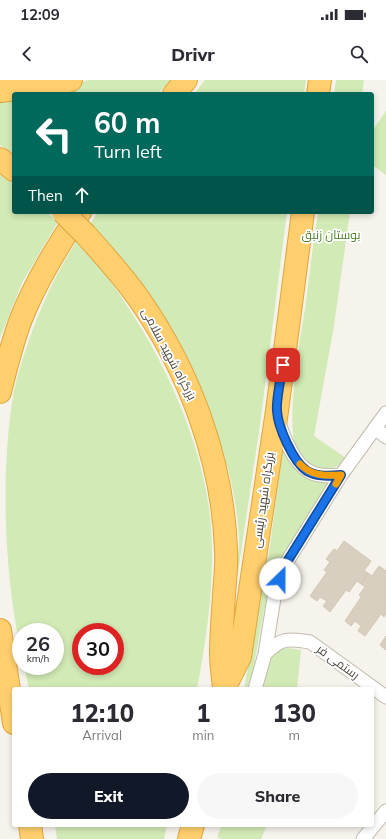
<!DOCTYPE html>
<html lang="en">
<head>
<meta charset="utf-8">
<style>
	:root { --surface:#fff; --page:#f7f7f7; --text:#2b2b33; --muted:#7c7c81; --accent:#111827 }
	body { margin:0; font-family:Mulish,Cairo,sans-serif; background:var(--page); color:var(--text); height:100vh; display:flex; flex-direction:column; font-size:15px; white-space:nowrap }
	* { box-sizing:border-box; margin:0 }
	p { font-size:13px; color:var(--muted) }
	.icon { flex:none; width:22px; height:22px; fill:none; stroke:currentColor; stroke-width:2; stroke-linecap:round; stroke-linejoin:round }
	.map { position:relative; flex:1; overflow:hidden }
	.details { position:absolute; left:12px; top:607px; width:362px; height:140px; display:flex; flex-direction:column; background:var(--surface); border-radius:4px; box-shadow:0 2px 6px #0003 }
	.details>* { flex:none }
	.banner { position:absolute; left:12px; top:12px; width:362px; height:122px; border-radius:4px; box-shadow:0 2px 6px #0003; background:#00695c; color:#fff; overflow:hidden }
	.speed { position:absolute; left:12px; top:543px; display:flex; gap:8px; font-size:20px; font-weight:700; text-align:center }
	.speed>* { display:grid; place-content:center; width:52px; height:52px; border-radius:50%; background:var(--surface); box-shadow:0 2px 6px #0003; line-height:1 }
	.speed small { font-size:10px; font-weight:400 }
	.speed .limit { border:6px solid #d22; background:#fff; color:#111 }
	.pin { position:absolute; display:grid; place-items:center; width:34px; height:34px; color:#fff; margin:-17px; border-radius:8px; box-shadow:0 2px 6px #0006 }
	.me { position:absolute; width:44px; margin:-22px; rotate:23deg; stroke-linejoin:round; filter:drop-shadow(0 0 3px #0008) }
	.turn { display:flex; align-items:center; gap:14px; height:84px; padding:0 16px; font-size:18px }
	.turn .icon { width:52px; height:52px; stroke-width:2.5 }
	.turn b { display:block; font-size:28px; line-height:34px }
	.then { display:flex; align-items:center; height:38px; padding:0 16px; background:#0003; gap:8px; font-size:15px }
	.eta { display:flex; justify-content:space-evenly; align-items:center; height:68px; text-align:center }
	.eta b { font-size:24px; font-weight:800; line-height:28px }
	.primary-button { display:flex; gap:8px; margin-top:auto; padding:8px 16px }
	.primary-button a { flex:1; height:46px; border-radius:24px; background:var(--accent); color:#fff; font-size:16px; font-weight:800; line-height:46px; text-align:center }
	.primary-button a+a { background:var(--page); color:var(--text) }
	.status { display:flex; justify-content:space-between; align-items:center; height:28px; padding:0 20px; background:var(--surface); direction:ltr }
	.status svg { height:11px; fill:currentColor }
	header { display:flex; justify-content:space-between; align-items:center; height:52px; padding:0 16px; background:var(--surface); font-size:18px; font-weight:800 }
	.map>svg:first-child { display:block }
	.green { fill:#d2eab5; fill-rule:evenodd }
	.building { fill:#d8cfc1; stroke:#d3c7b4 }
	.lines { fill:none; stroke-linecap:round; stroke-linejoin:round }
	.street-casing { stroke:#c2bbae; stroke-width:15 }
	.highway-casing { stroke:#e0a43c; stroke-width:24 }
	.street { stroke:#fff; stroke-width:13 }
	.highway { stroke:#ffcf6e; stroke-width:22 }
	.highway-bridge-casing { stroke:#e0a43c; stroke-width:24; stroke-linecap:butt }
	.highway-bridge { stroke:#ffcf6e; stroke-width:22 }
	.route-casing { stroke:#114b97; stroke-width:10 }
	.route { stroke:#1a73e8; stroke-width:7 }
	.slow { stroke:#f59e0b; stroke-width:7 }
	.labels { text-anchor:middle; stroke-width:3.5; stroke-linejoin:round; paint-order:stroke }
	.park-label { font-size:12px; fill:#4a7f2a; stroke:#fff }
	.street-label { font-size:12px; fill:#4b4439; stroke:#fff }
</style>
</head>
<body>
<div class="status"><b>12:09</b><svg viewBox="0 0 49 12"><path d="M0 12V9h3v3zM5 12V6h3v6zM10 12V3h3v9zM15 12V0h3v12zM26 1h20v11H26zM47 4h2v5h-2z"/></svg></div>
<header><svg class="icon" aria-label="back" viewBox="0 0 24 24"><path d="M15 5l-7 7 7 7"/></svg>Drivr<svg class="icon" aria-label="search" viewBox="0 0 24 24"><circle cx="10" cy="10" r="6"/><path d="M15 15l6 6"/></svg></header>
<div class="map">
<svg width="386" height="759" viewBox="0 0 386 759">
	<rect width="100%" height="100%" fill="#f6f3ec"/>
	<path class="green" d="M88,0H170L158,14H30L66,7Z
		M205,0H306L304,14H194Z
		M336,0H364L362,14H334Z
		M14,16V74L0,65V18Z
		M386,31V95L372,85V51Z
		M0,94L14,104V132H47L58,142L22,203L0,258Z
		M98,132H287L260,345L234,519C236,499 239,478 239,458C236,394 211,331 182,274C171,252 161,231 147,211C130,187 109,165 90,144Z
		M318,132H350L334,246L314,356L346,378C340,387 332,390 320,388C312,387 302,382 298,374C284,349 300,259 305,229C309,197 313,164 318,132Z
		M77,160C143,234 203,346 211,446C215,501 207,556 197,609H29L24,586H55V552H21V572C4,492 0,391 14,310C22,277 34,244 48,213C56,195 67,177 77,160ZM81,552H115V586H81Z
		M283,365L300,392L313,401L331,403L283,477L264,530L253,591L247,609H244L270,466Z
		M288,568L301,570L297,609H263L268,580L278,570Z
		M55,745H167L164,759H57Z
		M222,745H267L261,759H222L217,757Z"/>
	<path class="building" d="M344,461L371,481L364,491L368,493L361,504L357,501L349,512L346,510L330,532L323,526L327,521L320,517L317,521L310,516L327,492L324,490L330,482L326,479L334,469L337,471Z
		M379,486L386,491V534L384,537L381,534L365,556L358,551L361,546L355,541L351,546L345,541L361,517L359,515L365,507L361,504L368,493L372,496Z
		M386,556V570L380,565Z"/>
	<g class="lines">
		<g class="street-casing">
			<path id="street" d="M279,341C282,355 294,382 307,390C316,397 330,396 341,395
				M375,348L386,357
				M265,574C281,558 288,558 310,562L386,617
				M255,609L265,574L275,512L285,485L341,395L386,333
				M363,759L386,731"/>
		</g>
		<g class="highway-casing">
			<path id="highway" d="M0,11L59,4L71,0
				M174,14L186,0
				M318,14L320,0
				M0,79L14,90
				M85,154C104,175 123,196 139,219C190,292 223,381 226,470C227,485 225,500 224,515C223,534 221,554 221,573C221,585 223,597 224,609
				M0,312C6,287 12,263 21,239C36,201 58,166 80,132
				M0,550L14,643
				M224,609L240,577L277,331L303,132
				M30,745L32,759
				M189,759L193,745"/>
		</g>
		<use href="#street" class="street"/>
		<use href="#highway" class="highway"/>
		<g class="highway-bridge-casing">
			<path id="highway-bridge" d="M63,132L85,154"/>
		</g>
		<use href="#highway-bridge" class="highway-bridge"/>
	</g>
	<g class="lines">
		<g class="route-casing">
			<path id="route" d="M280,499L285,485L341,395C330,396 317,397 307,391C293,382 278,347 277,331C276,319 281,297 283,285"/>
		</g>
		<use href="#route" class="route"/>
		<path class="slow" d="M300,384C311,396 326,396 341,395L336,404"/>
	</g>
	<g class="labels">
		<g class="park-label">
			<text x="331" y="159">بوستان زنبق</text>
		</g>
		<g class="street-label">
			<text transform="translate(169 274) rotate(62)" y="4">بزرگراه شهید سلامی</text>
			<text transform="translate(263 420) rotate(-82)" y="4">بزرگراه شهید رئیسی</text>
			<text transform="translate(338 582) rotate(36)" y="4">رستمی فر</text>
		</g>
	</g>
</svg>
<div class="speed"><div>26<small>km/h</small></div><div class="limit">30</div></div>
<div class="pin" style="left:283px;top:285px;background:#d93025"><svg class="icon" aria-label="arrive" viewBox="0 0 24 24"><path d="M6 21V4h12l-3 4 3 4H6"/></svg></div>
<svg class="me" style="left:280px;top:499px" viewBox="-20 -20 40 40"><circle r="19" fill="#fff"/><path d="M0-13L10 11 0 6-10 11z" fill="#1a73e8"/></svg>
<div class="banner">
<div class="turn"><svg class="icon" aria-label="left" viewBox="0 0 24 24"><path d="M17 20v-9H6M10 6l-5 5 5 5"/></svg><div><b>60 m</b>Turn left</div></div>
<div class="then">Then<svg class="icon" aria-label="ahead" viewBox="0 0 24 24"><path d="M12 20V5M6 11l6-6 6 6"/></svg></div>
</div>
<section class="details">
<div class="eta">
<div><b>12:10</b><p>Arrival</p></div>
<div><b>1</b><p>min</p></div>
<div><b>130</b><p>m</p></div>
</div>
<div class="primary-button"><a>Exit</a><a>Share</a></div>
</section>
</div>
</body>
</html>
